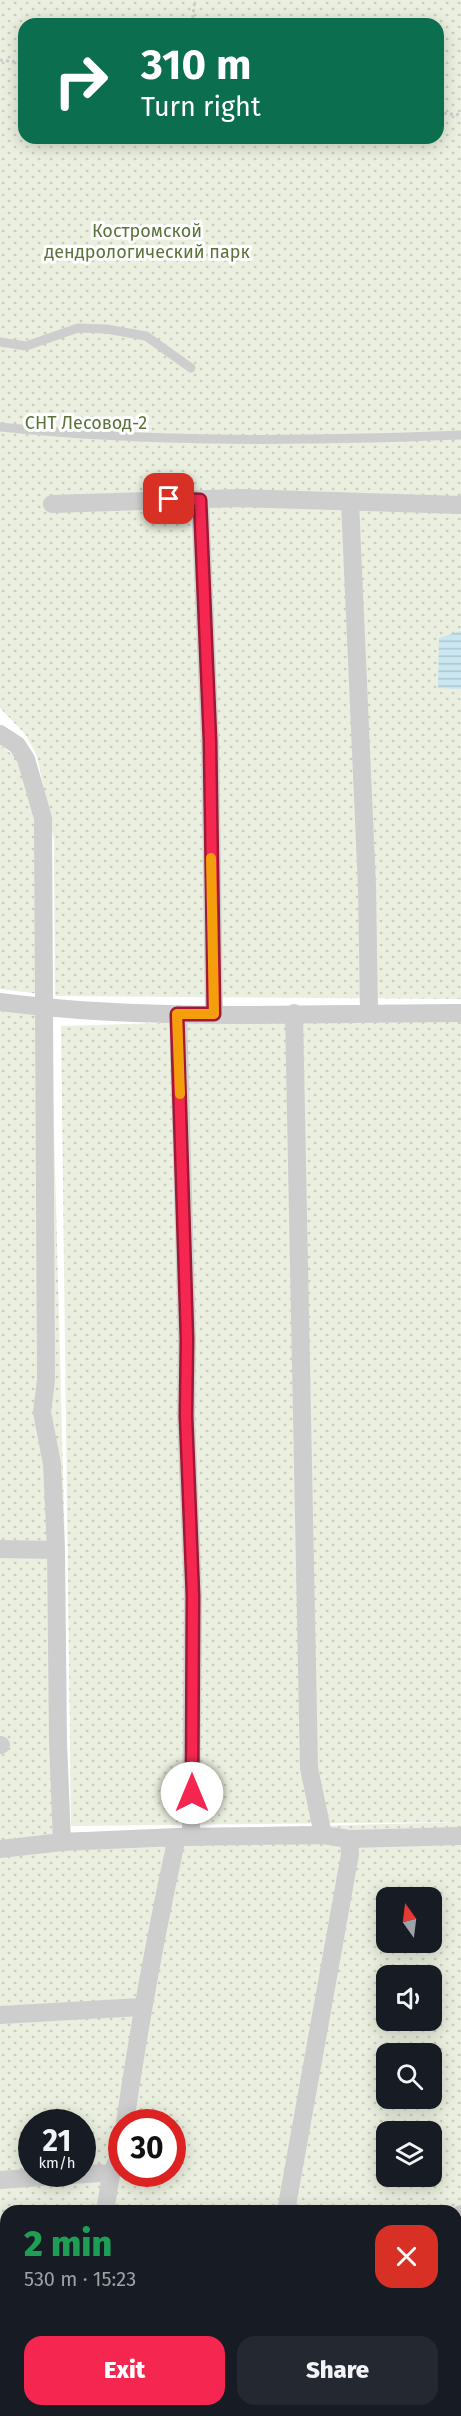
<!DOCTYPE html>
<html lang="en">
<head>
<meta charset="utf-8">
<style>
	:root { --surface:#171b24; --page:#242831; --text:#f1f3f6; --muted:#9ea1a6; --accent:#f52750 }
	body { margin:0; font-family:"Fira Sans",sans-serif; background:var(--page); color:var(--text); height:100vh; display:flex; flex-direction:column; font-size:22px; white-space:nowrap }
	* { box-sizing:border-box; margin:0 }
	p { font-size:20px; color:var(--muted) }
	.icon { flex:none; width:33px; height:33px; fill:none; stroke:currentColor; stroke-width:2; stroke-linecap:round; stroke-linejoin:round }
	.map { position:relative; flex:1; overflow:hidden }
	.drawer { position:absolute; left:0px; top:2205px; width:462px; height:212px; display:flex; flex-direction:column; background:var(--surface); border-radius:18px 18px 0 0; box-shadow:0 3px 15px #0003 }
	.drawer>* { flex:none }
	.top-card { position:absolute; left:18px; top:18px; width:426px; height:126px; border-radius:18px; box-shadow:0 3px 15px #0003; background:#0b6e4f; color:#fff; overflow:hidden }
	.needle { width:39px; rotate:346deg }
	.controls { position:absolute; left:376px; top:1887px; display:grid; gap:12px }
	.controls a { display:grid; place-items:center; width:66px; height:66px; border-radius:12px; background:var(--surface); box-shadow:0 3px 15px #0003; font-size:30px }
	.speed { position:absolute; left:18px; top:2109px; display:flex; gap:12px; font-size:30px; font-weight:700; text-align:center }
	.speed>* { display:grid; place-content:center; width:78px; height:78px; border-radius:50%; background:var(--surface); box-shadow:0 3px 15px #0003; line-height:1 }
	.speed small { font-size:15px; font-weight:400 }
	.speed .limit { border:9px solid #d22; background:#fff; color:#111 }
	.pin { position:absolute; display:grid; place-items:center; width:51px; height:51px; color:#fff; margin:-26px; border-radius:12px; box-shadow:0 3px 9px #0006 }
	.me { position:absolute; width:66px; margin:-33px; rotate:0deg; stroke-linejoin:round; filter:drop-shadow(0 0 4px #0008) }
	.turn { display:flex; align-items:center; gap:21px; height:126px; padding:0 24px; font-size:27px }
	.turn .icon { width:78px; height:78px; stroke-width:2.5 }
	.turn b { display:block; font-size:42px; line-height:51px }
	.round { display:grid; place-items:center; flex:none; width:63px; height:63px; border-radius:18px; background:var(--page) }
	.head { display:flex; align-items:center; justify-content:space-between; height:102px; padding:0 24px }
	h1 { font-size:36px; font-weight:800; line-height:45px; color:#1e9e55 }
	.cta { display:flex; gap:12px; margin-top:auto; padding:12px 24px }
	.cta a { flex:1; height:69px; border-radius:18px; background:var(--accent); color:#fff; font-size:24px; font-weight:800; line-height:69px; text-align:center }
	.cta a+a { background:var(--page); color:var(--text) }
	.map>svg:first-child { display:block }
	.park { fill:url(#park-dots); fill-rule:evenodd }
	.water { fill:url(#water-rules) }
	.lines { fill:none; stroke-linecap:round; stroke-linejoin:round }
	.path { stroke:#cecece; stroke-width:3; stroke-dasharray:3 3; stroke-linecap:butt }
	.service { stroke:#cecece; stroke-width:9 }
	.minor { stroke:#cecece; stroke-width:18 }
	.route-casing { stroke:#9f1934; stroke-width:15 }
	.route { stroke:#f52750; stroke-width:10 }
	.slow { stroke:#f59e0b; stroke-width:10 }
	.labels { text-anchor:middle; stroke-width:6; stroke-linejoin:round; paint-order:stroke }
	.park-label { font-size:18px; fill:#5b723a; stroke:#fff }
</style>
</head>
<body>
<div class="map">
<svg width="461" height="2416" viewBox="0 0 461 2416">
	<defs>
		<pattern id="park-dots" width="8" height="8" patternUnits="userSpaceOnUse" patternTransform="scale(1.5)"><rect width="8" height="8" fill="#eaefdf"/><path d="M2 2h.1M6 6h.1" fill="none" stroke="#c9cdc0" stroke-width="1.8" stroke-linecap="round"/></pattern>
		<pattern id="water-rules" width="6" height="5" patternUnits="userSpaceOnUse" patternTransform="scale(1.5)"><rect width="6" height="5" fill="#cae6f0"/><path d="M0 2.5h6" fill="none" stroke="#aec6ce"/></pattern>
	</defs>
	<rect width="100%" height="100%" fill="#fff"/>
	<path class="park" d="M0,0H461V999L55,996L54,840L37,756L26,735L0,708ZM24,24H438V138H24Z
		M0,745L20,760L37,809L40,994L0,989Z
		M0,1007L51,1014L65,1547L51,1546L54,1833L461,1822L71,1826L61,1026L461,1014V2394L456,2395V2211H6V2410L70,2411L69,2414L0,2416ZM387,1898H432V1942H387ZM387,1976H432V2020H387ZM387,2054H432V2098H387ZM32,2122H82V2174H32ZM122,2122H172V2174H122ZM387,2132H432V2176H387Z"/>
	<path class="water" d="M461,631V689L438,688L439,638Z"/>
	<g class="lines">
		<path class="path" d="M192,24L195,0
			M0,60L24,63
			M438,113L461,115"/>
		<path class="service" d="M0,342L26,346L78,328L106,329L146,336L191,368
			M0,427C153,443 308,441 461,435"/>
		<path class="minor" d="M200,500L210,741L214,1014
			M350,502L367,887L369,1013
			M52,504L239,498L461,505
			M0,734L17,745L26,759L43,818L46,1380L42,1412L52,1464L56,1550L58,1741L62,1842
			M0,1002C152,1022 308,1013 461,1013
			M294,1013L309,1768L323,1835
			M178,1014L187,1339L186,1416L193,1596L191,1837
			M0,1549L56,1550
			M0,1745H1
			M0,1849L62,1842L177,1837L323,1835L349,1839L461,1836
			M0,2015L141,2007
			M125,2122C139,2027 156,1932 177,1837
			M0,2180L100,2173L111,2175
			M105,2211L111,2175L118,2159L122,2141
			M286,2211L350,1854L349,1839
			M456,2242L461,2214
			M75,2410L77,2416
			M269,2410H291
			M144,2416L213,2410"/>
	</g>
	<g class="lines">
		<g class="route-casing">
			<path id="route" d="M169,499L200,500L210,741L214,1014H177L187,1339L186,1416L193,1596L192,1793"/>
		</g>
		<use href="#route" class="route"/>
		<path class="slow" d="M180,1094L177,1014H214L211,858"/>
	</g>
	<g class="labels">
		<g class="park-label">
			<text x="147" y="237">Костромской<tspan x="147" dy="21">дендрологический парк</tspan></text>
			<text x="86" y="429">СНТ Лесовод-2</text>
		</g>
	</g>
</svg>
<div class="controls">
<a><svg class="needle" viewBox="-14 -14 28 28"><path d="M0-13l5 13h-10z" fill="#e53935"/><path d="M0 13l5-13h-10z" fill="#9ea1a6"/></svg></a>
<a><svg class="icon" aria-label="sound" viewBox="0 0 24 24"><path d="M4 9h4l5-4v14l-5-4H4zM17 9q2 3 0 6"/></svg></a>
<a><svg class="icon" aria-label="search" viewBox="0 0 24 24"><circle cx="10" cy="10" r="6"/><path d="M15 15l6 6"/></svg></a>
<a><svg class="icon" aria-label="layers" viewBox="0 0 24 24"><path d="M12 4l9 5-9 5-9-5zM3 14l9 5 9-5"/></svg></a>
</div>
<div class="speed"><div>21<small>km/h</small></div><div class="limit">30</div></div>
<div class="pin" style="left:169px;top:499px;background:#d93025"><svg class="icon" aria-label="arrive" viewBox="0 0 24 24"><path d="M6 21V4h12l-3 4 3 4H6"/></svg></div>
<svg class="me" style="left:192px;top:1793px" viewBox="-20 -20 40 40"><circle r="19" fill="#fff"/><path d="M0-13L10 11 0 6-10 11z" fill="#f52750"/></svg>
<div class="top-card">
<div class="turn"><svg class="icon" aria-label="right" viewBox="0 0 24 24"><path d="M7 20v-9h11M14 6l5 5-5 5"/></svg><div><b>310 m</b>Turn right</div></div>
</div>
<section class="drawer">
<div class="head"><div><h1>2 min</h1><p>530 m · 15:23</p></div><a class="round" style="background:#d93025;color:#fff"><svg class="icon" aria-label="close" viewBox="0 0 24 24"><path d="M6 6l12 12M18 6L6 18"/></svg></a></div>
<div class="cta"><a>Exit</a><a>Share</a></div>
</section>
</div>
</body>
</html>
